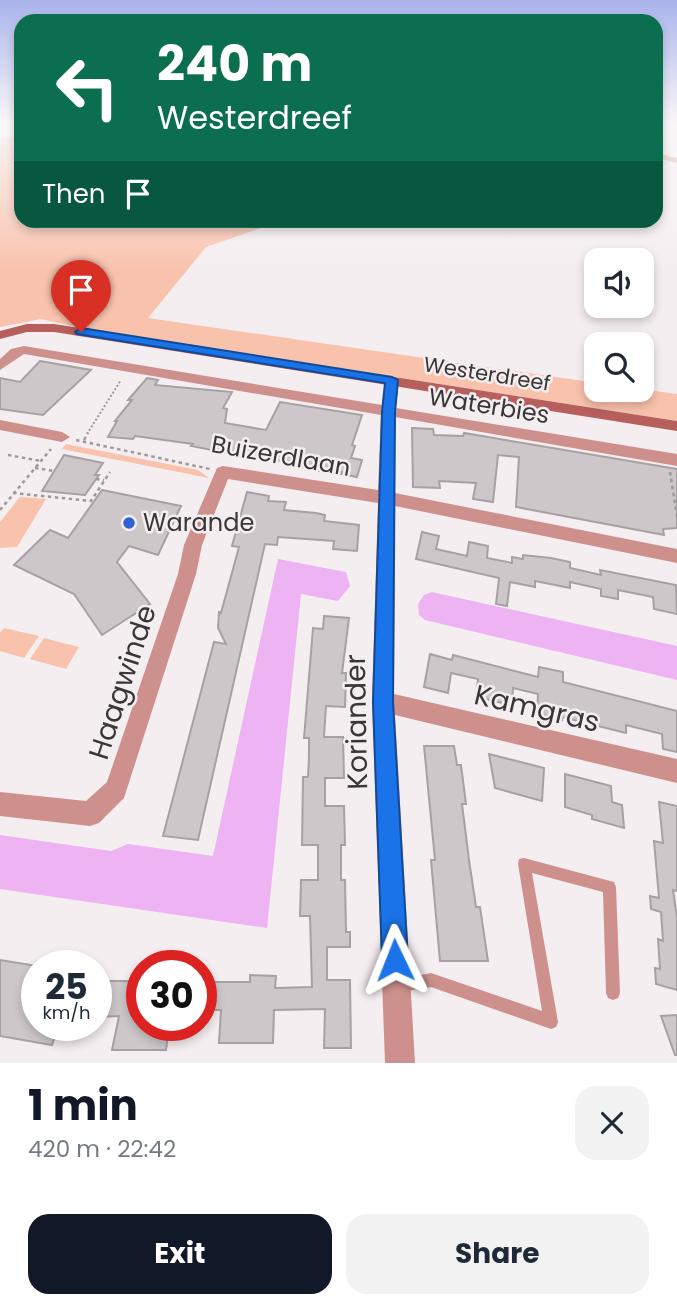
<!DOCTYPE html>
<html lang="en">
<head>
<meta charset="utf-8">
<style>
	:root { --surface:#fff; --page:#f2f2f3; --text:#1f2937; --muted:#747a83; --accent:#111827 }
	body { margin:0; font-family:Poppins,sans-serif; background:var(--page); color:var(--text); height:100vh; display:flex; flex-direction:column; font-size:26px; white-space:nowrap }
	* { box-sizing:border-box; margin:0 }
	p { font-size:23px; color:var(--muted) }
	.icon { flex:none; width:38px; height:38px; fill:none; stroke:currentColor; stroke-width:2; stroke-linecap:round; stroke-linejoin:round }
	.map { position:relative; height:1063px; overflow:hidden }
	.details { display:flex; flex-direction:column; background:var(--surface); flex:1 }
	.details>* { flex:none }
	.banner { position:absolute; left:14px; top:14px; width:649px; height:214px; border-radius:21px; box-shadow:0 4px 10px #0003; background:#0b6e4f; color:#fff; overflow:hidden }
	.buttons { position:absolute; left:584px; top:248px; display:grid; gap:14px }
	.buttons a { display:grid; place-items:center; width:70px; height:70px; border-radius:14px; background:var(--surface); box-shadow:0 4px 10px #0003; font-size:35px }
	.speed { position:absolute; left:21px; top:950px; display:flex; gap:14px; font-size:35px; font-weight:700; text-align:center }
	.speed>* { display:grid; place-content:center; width:91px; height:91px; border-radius:50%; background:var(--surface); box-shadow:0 4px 10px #0003; line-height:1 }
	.speed small { font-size:18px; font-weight:400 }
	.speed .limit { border:10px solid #d22; background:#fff; color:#111 }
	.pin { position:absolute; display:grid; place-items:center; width:60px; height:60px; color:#fff; margin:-72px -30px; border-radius:50% 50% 50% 0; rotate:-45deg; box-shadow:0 0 7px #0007 }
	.pin .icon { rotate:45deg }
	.me { position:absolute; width:77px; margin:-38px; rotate:358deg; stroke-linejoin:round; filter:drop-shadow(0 0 5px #0008) }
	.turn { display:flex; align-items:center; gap:24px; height:147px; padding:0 28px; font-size:32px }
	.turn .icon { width:91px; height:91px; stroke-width:2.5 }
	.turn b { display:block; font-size:49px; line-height:60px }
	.then { display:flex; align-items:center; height:66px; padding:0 28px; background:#0003; gap:14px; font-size:26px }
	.round { display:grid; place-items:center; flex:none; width:74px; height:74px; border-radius:21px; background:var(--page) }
	.summary { display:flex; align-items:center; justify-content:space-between; height:119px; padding:0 28px }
	h1 { font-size:42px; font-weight:700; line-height:52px; color:var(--accent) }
	.button { display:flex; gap:14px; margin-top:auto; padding:14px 28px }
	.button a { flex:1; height:80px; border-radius:21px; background:var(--accent); color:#fff; font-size:28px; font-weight:700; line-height:80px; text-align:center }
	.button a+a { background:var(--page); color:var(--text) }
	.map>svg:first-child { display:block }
	.green { fill:#f9c2ac }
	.water { fill:#edb3f3 }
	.building { fill:#cdc7ca; stroke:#a7a1a4; stroke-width:2 }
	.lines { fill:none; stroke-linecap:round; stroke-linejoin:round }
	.path-far1 { stroke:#9e999a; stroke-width:2; stroke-dasharray:2 2; stroke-linecap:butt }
	.path { stroke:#9e999a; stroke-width:2.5; stroke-dasharray:3.5 3.5; stroke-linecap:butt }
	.lane { fill:#cd908d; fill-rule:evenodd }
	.street { fill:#cd908d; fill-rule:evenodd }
	.secondary { fill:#b65f5d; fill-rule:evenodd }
	.route { fill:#1a73e8; stroke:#114b97; stroke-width:2 }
	.poi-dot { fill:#3162d1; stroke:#f5eef0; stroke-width:2.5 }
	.labels { text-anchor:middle; stroke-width:5; stroke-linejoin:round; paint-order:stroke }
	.far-street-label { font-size:21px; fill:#393637; stroke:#f5eef0 }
	.street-label { font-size:24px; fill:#393637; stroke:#f5eef0 }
	.poi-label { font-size:24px; fill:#393637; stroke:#f5eef0; text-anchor:start }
	.near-street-label { font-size:28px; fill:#393637; stroke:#f5eef0 }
</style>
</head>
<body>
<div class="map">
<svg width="677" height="1063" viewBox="0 0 677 1063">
	<rect width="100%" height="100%" fill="#f5eef0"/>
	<path class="green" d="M21,136V220L281,221L206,247L148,318L597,383V390L642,389L677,394V421L91,330L41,319L0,327V139Z
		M66,444L198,470L209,478L62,449Z
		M20,497L46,499L17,547L0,548V522Z
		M4,628L39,636L24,658L0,651V633Z
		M44,638L79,647L66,669L30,659Z"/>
	<path class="water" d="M278,559L346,572L350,586L338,601L301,594L267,928L0,889V835L111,851L128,844L213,856Z
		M432,592L677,646V680L425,620L419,615L418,604L424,595Z"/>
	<path class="building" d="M40,361L91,370L43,415L0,409V378L20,382Z
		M147,378L158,380L155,385L232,392L223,408L227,409L225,423L266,430L280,402L362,415L352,445L355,446L351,458L362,460L357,477L341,474L342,472L318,471L296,466L297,463L237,455L191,446L193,444L135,436L133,439L108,437L117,421H115L132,400H128Z
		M412,428L433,429L434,435L463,436L464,433L677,469V528L663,529L664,535L516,507L519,457L498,455L493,502L473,499L476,483L439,481L440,488L413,487Z
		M64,455L103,463L95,475H99L85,495L42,491Z
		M102,490L181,506L158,555L129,546L117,562L150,604L102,635L74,594L14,565L50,530L68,538Z
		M247,492L269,496L268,501L286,502L284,510L316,513L325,515L324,521L359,525L357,551L333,549L334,541L278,537L277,545L265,544L198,840L163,836L214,642L226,644L218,628L219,612L221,613L239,547L232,546Z
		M422,532L439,536L436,549L467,556L469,542L488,546L487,558L512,563V557L523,559V555L551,558L570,562V568L601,575L600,570L676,585L677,614L654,609L653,597L618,590V599L601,596V589L570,582V588L535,581V587L510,582L507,606L496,604L499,578L416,559Z
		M324,616L349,618L342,673H346L345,707L326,706L324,737H343L344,778H325V806H344L345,845H341V880H345L346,932H350V947H327V980H350L351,1048H324L325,1009L274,1010L273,1043H219L221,1010H206L210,982H250V975L276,976L275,988L312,987L310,916H300L301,880H318V845H302L303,777H308L309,757V738H304L313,628L323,629Z
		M430,654L452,660L453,655L538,677L539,667L563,672V682L677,711V752L663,749L662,734L626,725V733L562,717V720L537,714L538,694L513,688L512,705L493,701L476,696L478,679L451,673L448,693L424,687Z
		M424,746H454L457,765H461L466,804H462L469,860L476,907H480L488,961H440L431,860H435Z
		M489,754L544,768L542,801L495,788Z
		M565,774L611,786L612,802L622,805L624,828L592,819V815L565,807Z
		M659,802L677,806V891L673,890L677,917V990L656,984L655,968L660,969L658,939L663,941L661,912L651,909L650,896L659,898L654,841L663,843Z
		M0,960L37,966V1026H58L52,1045L0,1036Z
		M106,981H142V1026H169L166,1050H112L119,1016L98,1017Z
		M677,1015V1055H675L661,1016Z"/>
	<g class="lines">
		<path class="path-far1" d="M87,434L121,380"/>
		<path class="path" d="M76,440L210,469
			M84,440L88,433
			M8,455L41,461
			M35,468L54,471
			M670,472L677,516
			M96,479L104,480
			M13,493L91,501L110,472
			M0,510L51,449"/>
		<path class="lane" d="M524,858L614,882L616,887L620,993L618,998L613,1000L608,998L606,993L603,892L532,873L558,1022L556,1027L551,1029L431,987L401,992L396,990L394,985L396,980L431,973L542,1011L518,864L519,859Z"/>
		<path class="street" d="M656,153L677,158V163L656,158Z
			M24,346L382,405L385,380L392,376L399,380L396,408L677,454V466L395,417V493L677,549V563L395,506L394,694L677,759V783L395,715L415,1063H385L372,702L378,503L228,479L202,545L196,574L124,798L99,823L90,826L0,816V792L86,801L107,782L178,574L184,545L217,468L223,466L378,490L381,415L24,354L0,370V359L11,349Z
			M0,420L62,432L70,437L62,442L0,430Z"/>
		<path class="secondary" d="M27,324H54L677,421V431L54,332H27L0,339V331Z"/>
	</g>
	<linearGradient id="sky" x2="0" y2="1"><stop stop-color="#aab4ec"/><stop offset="0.45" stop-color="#faf7f8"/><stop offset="1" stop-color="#faf7f8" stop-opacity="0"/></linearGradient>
	<rect width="677" height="273" fill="url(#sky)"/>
	<path class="route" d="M81,328L392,377L398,380L395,412L393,702L408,960L404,969L395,973L386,969L382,960L373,702L382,412L385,383L77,334L75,332Z"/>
	<circle class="poi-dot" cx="129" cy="523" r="7"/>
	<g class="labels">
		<g class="far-street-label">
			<text transform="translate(487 374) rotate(9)" y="7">Westerdreef</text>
		</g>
		<g class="street-label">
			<text transform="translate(489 406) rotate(9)" y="8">Waterbies</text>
			<text transform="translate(281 456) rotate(10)" y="8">Buizerdlaan</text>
		</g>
		<g class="poi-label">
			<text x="143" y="531">Warande</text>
		</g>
		<g class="near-street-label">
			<text transform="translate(122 682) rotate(-72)" y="10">Haagwinde</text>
			<text transform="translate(537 708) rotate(13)" y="10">Kamgras</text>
			<text transform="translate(356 722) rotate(-91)" y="10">Koriander</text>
		</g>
	</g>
</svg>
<div class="buttons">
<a><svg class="icon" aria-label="sound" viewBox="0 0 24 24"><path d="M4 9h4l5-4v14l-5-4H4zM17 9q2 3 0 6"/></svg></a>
<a><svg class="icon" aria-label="search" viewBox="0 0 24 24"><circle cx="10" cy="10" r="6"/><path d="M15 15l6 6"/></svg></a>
</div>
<div class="speed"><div>25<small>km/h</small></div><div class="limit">30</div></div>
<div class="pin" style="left:81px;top:332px;background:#d93025"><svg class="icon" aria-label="arrive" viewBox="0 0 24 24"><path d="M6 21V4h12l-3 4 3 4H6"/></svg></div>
<svg class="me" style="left:395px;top:960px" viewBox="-20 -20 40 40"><path d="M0-17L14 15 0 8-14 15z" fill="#1a73e8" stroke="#fff" stroke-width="4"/></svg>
<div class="banner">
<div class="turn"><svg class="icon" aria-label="left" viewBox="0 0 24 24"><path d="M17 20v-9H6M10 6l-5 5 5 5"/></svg><div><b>240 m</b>Westerdreef</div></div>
<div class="then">Then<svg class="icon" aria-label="arrive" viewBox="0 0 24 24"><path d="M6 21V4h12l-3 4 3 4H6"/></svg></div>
</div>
</div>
<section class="details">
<div class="summary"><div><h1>1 min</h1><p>420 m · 22:42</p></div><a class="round"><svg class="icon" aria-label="close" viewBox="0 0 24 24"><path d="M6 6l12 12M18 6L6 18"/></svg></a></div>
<div class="button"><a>Exit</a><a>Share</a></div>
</section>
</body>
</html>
